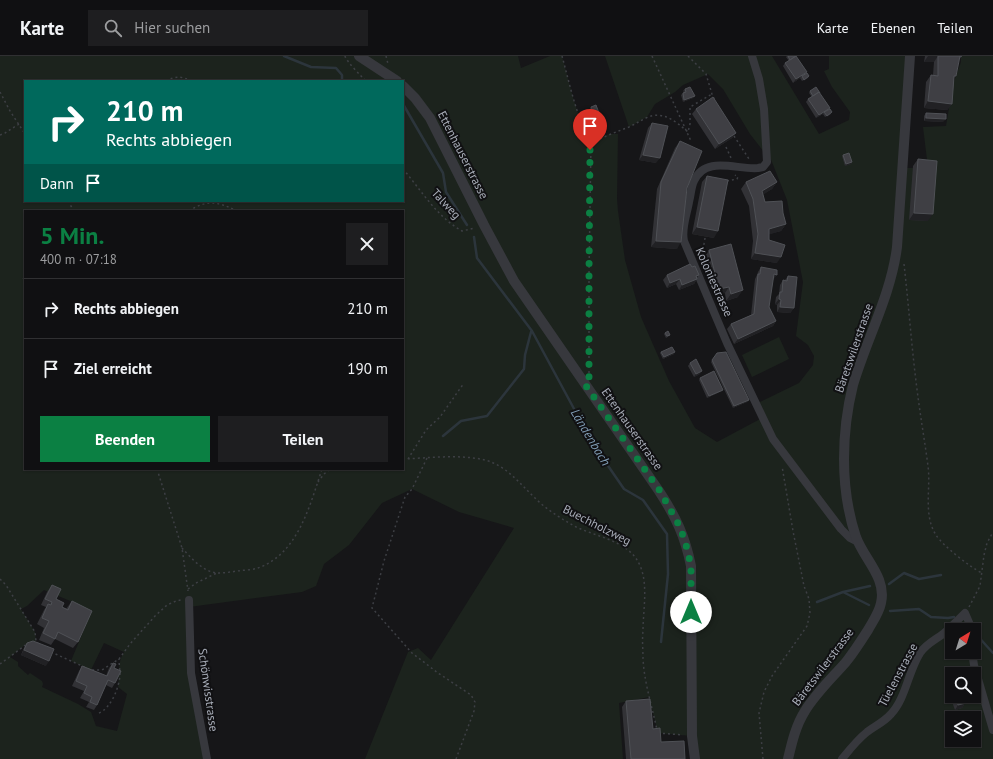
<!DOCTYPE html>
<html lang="de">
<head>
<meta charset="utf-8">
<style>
	:root { --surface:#101012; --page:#1e1e20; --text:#f1f3f6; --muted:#9c9d9f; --line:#303032; --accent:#0b8043 }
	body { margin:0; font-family:"PT Sans",sans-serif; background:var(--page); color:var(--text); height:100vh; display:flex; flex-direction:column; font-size:15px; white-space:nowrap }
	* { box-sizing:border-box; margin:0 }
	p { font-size:13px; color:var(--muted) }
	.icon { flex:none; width:22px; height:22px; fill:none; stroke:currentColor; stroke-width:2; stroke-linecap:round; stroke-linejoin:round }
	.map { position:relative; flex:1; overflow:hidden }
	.details { position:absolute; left:24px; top:154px; width:380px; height:260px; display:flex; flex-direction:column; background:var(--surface); border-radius:0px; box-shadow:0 1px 3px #0004,0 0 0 1px var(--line) }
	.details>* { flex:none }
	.banner { position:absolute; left:24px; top:24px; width:380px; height:122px; border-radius:0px; box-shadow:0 1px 3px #0004,0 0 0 1px var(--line); background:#00695c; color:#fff; overflow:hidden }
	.needle { width:26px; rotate:38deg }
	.fabs { position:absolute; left:945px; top:567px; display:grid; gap:8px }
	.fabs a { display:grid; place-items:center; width:36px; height:36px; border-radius:0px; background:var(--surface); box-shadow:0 1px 3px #0004,0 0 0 1px var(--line); font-size:20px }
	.pin { position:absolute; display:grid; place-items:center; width:34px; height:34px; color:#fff; margin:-41px -17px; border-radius:50% 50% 50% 0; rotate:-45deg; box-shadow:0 0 4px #0007 }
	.pin .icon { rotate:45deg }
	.me { position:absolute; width:44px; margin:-22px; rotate:0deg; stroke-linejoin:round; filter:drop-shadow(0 0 3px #0008) }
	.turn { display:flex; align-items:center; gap:14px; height:84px; padding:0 16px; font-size:18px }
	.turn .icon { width:52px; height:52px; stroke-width:2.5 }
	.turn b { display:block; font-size:28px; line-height:34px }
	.then { display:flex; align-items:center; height:38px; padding:0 16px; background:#0003; gap:8px; font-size:15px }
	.round { display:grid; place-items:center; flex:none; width:42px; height:42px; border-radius:0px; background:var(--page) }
	.head { display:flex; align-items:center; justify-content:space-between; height:68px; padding:0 16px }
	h1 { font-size:24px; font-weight:600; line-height:30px; color:var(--accent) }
	.primary-button { display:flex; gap:8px; margin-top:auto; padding:8px 16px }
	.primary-button a { flex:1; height:46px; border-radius:0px; background:var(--accent); color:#fff; font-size:16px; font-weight:600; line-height:46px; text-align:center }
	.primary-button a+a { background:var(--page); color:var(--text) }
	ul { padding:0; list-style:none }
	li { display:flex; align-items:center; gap:12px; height:60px; padding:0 16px; border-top:1px solid var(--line) }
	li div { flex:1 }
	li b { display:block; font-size:15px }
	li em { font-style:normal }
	header { display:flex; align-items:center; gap:24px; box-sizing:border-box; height:56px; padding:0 20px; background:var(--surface); border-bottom:1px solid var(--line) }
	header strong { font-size:19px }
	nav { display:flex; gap:22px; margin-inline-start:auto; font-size:14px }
	.search { width:280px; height:36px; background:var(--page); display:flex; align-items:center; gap:10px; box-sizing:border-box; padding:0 14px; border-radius:0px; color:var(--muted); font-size:15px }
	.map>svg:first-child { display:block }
	.green { fill:#1c231d; fill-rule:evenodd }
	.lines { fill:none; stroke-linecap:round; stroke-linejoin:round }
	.stream { stroke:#2c353c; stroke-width:2.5 }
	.path { stroke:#3d3f44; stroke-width:1.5; stroke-dasharray:2 3; stroke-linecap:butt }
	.minor { stroke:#37383d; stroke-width:8 }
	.tertiary { stroke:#37383d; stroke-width:10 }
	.wall { fill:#323236 }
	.shaded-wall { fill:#212124 }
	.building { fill:#3f3f44; stroke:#4f5156 }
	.route { stroke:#0b8043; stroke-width:7; stroke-dasharray:0 12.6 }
	.labels { text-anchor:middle; stroke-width:4; stroke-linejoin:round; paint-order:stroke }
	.street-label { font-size:12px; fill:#a8adb8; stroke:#111113 }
	.water-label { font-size:13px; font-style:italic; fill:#7f9bb3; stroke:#111113 }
</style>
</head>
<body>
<header>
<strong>Karte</strong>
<div class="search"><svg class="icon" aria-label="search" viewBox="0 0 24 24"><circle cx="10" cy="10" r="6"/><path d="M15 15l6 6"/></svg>Hier suchen</div>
<nav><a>Karte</a><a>Ebenen</a><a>Teilen</a></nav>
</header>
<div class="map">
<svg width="993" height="703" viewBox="0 0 993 703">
	<rect width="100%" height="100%" fill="#161618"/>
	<path class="green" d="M0,0H518L521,12L550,0H562C570,29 576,60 591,86L609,78H618L617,143L618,155L625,204L641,261L669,325L695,372L717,386L762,362L756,348L799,327L813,309L814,300L808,289L796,280L803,226L787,144L770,101H768L750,78L723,33L708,18L683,29L675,36L655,48L647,61L629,71L605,0H772L819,78L849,64L850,56L832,31L824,15L829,13V0H910L903,112H928L923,71L946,70L953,28L961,6V0H993V703H695L692,680L658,677L649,641L619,647L623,703H365L408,596L418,592L431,604L514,472L459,456L412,433L382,447L349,489L324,508L316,530L302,536L189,551L190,597L207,703H0ZM25,25H403V145H25ZM25,155H403V413H25ZM44,534L75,547L90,559L71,605L91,614L104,587L124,596C117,606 120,619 118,631L127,638L117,675L96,670L91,656L78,648L42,631L43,628L42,625L30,617L28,619L18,610V606L10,601L29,586L36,585L35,576L21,553L27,550ZM952,574H974V596H952ZM952,618H974V640H952ZM952,662H974V684H952Z
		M779,281L789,303L752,321L742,299Z"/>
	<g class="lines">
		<path class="stream" d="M284,0L311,11L336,12L342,19V25
			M403,48L443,117L446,136L467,169
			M474,181L477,202L532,275L593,388L624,433L643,444L667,478L668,518L661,586
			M443,380L461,365L487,360L524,313L525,299L531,276
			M889,528L904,517L919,523L941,519
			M843,536L870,530
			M817,546L843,536L869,549
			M890,555L919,553L931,561L948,562L954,561
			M975,577L993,597"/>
		<path class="path" d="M345,0C346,5 362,21 366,25
			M386,0L388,8
			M562,0C570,29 576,60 591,87L589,218V317
			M652,0L691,85
			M688,0L706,18L712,38L715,45
			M166,25C175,20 182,20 191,25
			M0,36L10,55L25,78
			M0,79L5,77L19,68
			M734,80L749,103
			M591,87C603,81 616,76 629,71C635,68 640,65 646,62C663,54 675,65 688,76L690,68V51L712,38
			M726,91L731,102
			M403,113C421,134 437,161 462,175L475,172
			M727,125L737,123L738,121L735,119
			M68,145L74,155
			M189,155C207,143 219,146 237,155
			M705,182L702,200L705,212
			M904,208C909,252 912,297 918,341C921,364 925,387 928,410C931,432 923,459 936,479C942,489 971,512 982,517
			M23,223L25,221
			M427,402L412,433L405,441L384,505L372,552L412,597L438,617L471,639L475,646L474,655L456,703
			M403,403C428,402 460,398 485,404C507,410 519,427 535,442C545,452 557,460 569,467C593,482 630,482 641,512C648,531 643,555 643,575C642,584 643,593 643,602C644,626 652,650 657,674
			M408,403L426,374L440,361L464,327
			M157,413L182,492L188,535
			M318,426L324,418L330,413
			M182,492C191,502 204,517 219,517C225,517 231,516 237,515C244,514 252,514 258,512C298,498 310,449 322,413
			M0,523L6,529L35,576L36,585L38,587
			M188,533L196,527L217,517
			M969,551L980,530L984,499L987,487L993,476
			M51,596L91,614H102L119,603L130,588L155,560L167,549L176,545L181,544
			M0,608L27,588
			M99,657C111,652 119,632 120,619C120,614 119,608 119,603
			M658,677L683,679
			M763,703L759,657L764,636L772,620L807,570L810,557L809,543L804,530L793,475L782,410"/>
		<path class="minor" d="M752,0L759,23L764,53L767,106L763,111L758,112C737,114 705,99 694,125C691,131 691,139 689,146C687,158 681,173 684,185L727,287L773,383L841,473L850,482L858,486
			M189,544L191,617L207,703
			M972,596L974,609L993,674
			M842,703C850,693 857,684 867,676C875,670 884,666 891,658C906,642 908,616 920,597C926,588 935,584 943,578C951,571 958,564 965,557L971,571V574"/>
		<path class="tertiary" d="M359,0L397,25
			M403,30L415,42L430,62L484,169L514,225L659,435C676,461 685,480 691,510L692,680L695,703
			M788,703C792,686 796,669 805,655C816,637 832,622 846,606C854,596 861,585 868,574C873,565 879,557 881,547C887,522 864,503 856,481C848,457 844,429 844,403C844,378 847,353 853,329C867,282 891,239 897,191L910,0"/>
	</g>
	<path class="wall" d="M787,0H796L806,18L809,20L808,22L802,25L800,22L793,27L783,10L785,7L789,5L786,1Z
		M925,0H962L959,4L954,23L952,48L947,54L924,52L926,26L931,19H933L934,6H924Z
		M685,33L695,40L693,42L683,46L681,39L684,36L683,35Z
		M810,35L829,54L831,58L825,61L823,58L816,62L806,46L808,43L812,41L809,37Z
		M591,51L603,75L594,78L587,59L588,57L591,56L590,53Z
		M696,53L736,77L732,82L715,93L692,58Z
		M926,57L943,66L924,65V60Z
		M652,67L656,107L639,104L648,72Z
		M680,85L687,132L677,193L651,191L657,133L675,92Z
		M843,99L852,106L851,108L845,110L842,100Z
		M918,103L928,165L909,164L913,110Z
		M707,120L714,182L692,178L702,126Z
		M746,126H777L772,133L763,138L765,146L783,157L786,168L781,175L769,178V184L777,207L751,203L753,185L749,150L741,133Z
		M709,194L738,241L726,245L725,237L714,240L705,200Z
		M692,211L699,219L697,222V223L694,228L679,234L676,228L667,232L663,224L667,219Z
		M761,211L773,224L769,251L776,265L773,270L734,288L727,273L731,268L751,259L755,223L757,219L758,216Z
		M788,220L794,252L790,257L777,256V249L775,248L776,241L779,238L780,229L783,224H785Z
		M665,277L670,279L669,280L666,282L664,278Z
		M661,296L674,298L663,303L660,297Z
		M717,297L749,344L747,346L733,352L711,306Z
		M690,307L700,318L694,321L688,310Z
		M700,322L722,335L707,342L699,324Z
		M52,529L56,543L62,551L66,553L72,545L78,586L73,592L55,583L51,589L39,584L44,572L37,568L44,554L46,551L41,549L47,536Z
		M27,587L46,610L21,599L24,592Z
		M113,607L114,612L115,627L112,632L106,629L97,649L94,654L86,651L89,646L80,642L84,635L72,630L79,615L82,610L106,620L109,612Z
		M948,618H952V640H977L973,645L965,647L962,652L955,654L944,623Z
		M626,645L653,673L661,686L685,703H626L622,651Z"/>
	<path class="shaded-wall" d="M928,0H938L934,6H924Z
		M807,16L805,19L802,20L800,22L793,27L796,23Z
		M695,40L693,42L683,46L684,44Z
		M928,45L952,48L947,54L924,52Z
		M830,52L828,55L824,56L823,58L816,62L819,59Z
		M926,62L946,63L943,66L924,65Z
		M605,73L603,75L594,78L595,77Z
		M736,77L732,82L715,93L719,88Z
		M643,99L660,102L656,107L639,104Z
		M852,106L851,108L845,110L846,108Z
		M777,126L772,133L758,142L762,135Z
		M914,157L933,158L928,165L909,164Z
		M786,168L781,175L764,180L769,173Z
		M697,171L718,175L714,182L692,178Z
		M656,185L681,186L677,193L651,191Z
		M755,197L781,201L777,207L751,203Z
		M774,218L777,219L773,224Z
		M699,219L695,224L697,223L694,228L679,234L682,229Z
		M680,223L676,228L667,232L670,227Z
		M729,231L725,237L714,240L719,233Z
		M743,234L738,241L726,245L731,238Z
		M779,243L781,244L777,249L775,248Z
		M780,251L794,252L790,257L777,256Z
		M776,265L773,270L734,288L738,283Z
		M675,296L674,298L663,303L664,301Z
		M702,315L700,318L694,321L696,318Z
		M723,334L722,335L707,342L709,340Z
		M749,344L747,346L733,352L734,350Z
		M24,594L49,605L46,610L21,599Z
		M977,640L973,645L965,647L962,652L955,654L958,649L964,644Z"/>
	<path class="building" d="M788,0H796L790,4Z
		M796,0L807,16L796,23L785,7Z
		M938,0H962H960L956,20H954L952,48L928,45L931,19L938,20Z
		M807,17L809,20L804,24L802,20Z
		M690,31L695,40L684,44L683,37L686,36L685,33Z
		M816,31L820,37L819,36L813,40L810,35Z
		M819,36L830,52L819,59L808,43Z
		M713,41L736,77L719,88L696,53Z
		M596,49L605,73L595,77L588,57L592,55L591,51Z
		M830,53L832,56L827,60L824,56Z
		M926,57L946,58V63L926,62Z
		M652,67L668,70L660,102L643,99Z
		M680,85L702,95L687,132L681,186L656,185L661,126Z
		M849,97L852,106L846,108L843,99Z
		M918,103L937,105L933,158L914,157Z
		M770,115L777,126L762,135L765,146L782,145L783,157L786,168L769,173V184L785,189L781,201L755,197L758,178L753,143L746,126Z
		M707,120L728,124L718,175L697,171Z
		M731,188L743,234L731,238L729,231L719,233L709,194Z
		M690,208L692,211L695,210L699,219L696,220L697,223L682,229L680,223L670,227L667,219Z
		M761,211L777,214V219L774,218L769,251L776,265L738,283L731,268L754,258L758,218H760Z
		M788,220L797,221L794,252L780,251L781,244L779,243L780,236H782L783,224L787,225Z
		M668,275L670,279L667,280L665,277Z
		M672,291L675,296L664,301L661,296Z
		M726,296L749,344L734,350L712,304L717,297Z
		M696,303L702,315L696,318L690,307Z
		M714,315L723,334L709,340L700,322Z
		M52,529L61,533L56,543L64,547L62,551L68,554L72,545L92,555L78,586L58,576L55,583L43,577L49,565L42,562L48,548L51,549L52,546L45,543Z
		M33,585L54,593L49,605L24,594L27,587Z
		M113,607L116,608L114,612L121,615L115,627L108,624L97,649L90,646L92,641L84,637L87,630L76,625L82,610L107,620Z
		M957,615L958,618H952V631L948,618Z
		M974,632L977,640L964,644L966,647L958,649L955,640H974Z
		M650,643L653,673L660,672L661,686L684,685L685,703H631L626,645Z"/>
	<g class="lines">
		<path class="route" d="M590,94L589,218V321L584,327L660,435L680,471L686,489L691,510V556"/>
	</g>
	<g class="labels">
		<g class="street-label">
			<text transform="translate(463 99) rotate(63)" y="4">Ettenhauserstrasse</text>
			<text transform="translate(446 148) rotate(47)" y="4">Talweg</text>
			<text transform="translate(714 226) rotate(66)" y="4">Koloniestrasse</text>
			<text transform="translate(854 292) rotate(-71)" y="4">Bäretswilerstrasse</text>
			<text transform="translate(632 373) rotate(55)" y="4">Ettenhauserstrasse</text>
			<text transform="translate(597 469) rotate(27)" y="4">Buechholzweg</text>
			<text transform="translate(823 611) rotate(-53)" y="4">Bäretswilerstrasse</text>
			<text transform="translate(898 619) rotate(-62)" y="4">Tüelenstrasse</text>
			<text transform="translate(208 634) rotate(82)" y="4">Schönwisstrasse</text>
		</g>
		<g class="water-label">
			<text transform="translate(591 381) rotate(59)" y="5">Ländenbach</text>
		</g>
	</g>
</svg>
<div class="fabs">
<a><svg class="needle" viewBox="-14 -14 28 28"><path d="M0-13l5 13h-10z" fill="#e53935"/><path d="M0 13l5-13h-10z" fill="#9c9d9f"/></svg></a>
<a><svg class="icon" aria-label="search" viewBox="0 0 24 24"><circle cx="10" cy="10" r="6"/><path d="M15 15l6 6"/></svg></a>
<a><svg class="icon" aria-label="layers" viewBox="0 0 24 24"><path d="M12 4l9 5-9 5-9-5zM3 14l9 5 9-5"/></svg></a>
</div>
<div class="pin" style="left:590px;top:94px;background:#d93025"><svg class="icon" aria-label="arrive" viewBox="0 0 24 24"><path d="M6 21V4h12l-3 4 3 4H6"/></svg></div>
<svg class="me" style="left:691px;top:556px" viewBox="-20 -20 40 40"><circle r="19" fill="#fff"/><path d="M0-13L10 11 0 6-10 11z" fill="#0b8043"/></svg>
<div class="banner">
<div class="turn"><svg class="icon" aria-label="right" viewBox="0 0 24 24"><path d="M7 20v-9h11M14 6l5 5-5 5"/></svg><div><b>210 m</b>Rechts abbiegen</div></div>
<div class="then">Dann<svg class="icon" aria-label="arrive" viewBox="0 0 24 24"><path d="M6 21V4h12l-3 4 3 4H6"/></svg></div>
</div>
<section class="details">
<div class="head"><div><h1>5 Min.</h1><p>400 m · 07:18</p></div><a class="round"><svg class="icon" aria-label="close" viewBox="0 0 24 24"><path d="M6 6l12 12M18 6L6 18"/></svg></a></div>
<ul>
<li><svg class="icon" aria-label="right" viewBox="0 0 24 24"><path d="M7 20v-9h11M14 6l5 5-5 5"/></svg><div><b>Rechts abbiegen</b></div><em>210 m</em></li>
<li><svg class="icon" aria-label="arrive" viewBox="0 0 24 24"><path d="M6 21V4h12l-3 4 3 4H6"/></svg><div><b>Ziel erreicht</b></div><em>190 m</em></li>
</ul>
<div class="primary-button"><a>Beenden</a><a>Teilen</a></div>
</section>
</div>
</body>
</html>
